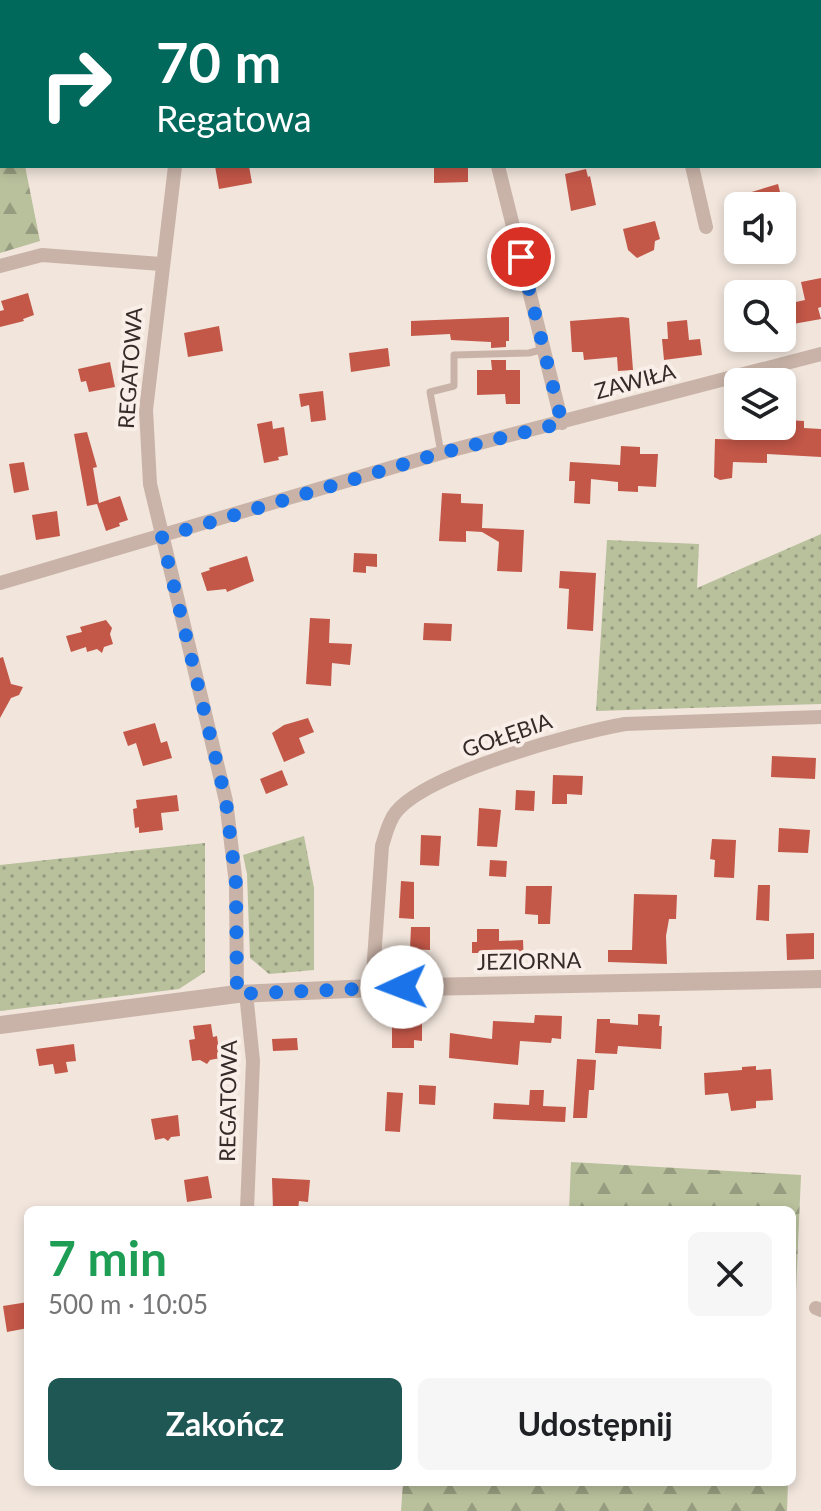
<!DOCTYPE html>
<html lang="pl">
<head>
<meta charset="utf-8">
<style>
	:root { --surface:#fff; --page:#f6f6f6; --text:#202124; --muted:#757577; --accent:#1e5754 }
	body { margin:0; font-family:Lato,sans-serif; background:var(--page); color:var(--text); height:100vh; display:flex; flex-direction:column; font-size:30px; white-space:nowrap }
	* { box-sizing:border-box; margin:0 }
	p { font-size:26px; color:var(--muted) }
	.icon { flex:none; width:44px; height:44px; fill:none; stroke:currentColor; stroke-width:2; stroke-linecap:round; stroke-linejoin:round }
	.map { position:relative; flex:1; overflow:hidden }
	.details { position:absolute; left:24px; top:1206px; width:772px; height:280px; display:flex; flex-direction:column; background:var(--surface); border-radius:12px; box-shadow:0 4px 12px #0003 }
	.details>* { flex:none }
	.guide { position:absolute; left:0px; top:0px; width:822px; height:168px; box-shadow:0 4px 12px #0003; background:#00695c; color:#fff; overflow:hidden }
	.tools { position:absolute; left:724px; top:192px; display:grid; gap:16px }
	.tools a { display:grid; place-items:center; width:72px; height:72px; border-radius:12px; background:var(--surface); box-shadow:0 4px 12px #0003; font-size:40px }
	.pin { position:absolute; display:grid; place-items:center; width:68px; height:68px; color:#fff; margin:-34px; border:4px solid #fff; border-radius:50%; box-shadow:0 2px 8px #0007 }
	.me { position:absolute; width:88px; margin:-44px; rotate:268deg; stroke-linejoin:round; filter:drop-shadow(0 0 6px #0008) }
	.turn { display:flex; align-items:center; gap:28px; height:168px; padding:0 24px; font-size:36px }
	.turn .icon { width:104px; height:104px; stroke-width:2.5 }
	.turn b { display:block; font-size:56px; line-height:68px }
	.round { display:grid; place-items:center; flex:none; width:84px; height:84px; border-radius:12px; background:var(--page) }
	.head { display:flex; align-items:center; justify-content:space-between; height:136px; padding:0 24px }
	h1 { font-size:48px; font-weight:700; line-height:60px; color:#1e9e55 }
	.action { display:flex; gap:16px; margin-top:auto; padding:16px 24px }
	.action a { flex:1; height:92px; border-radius:12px; background:var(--accent); color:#fff; font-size:32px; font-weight:700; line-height:92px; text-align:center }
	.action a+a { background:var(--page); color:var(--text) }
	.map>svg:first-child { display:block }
	.grass { fill:url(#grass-dots) }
	.forest { fill:url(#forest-firs) }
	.building { fill:#c35748 }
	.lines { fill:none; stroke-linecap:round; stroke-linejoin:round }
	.service { stroke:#c9b3a8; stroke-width:7 }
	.minor { stroke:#c9b3a8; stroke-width:14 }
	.tertiary { stroke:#c9b3a8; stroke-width:18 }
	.route { stroke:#1a73e8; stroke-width:14; stroke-dasharray:0 25.2 }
	.labels { text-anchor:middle; stroke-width:8; stroke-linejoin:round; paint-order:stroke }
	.street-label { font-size:22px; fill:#362b28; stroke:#f9efe8 }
</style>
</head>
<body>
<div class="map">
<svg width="821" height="1511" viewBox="0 0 821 1511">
	<defs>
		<pattern id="grass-dots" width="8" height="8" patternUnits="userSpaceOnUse" patternTransform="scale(2)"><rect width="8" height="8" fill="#b8c09c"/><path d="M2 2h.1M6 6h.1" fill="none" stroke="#969c7f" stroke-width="1.8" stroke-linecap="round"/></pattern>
		<pattern id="forest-firs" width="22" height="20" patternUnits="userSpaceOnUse" patternTransform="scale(2)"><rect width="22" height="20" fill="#b8c09c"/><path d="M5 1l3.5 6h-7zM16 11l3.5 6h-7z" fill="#969c7f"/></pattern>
	</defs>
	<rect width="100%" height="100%" fill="#f1e5dc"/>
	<path class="grass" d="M821,534V704L596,711L607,540L699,544L697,588Z
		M304,836L314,888V970L269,974L250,958L247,874L243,855Z
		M205,843V972L179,989L0,1011V865Z"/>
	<path class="forest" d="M0,32L2,166H25L40,241L0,253Z
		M571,1162L801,1175L792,1385V1210H569Z
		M403,1482H788L787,1511H401Z"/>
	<path class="building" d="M215,166H249L252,183L219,189Z
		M468,167V182L434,183V168Z
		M586,169L588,177L590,176L596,205L571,211L565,174Z
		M778,184L783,204L749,206L745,194Z
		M655,221L660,239L655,241L654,250L637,258L628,250L623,229Z
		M821,278V307L818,308L821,319L782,326V305L805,300L801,282Z
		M28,293L34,315L23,319L24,321L0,327V311L4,310L1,301Z
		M509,317V341H506V347L491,348V342L451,340L450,334L411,336V321Z
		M622,317L629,318L633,370L618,371L617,357L584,360L583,352H572L570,321Z
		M687,320L689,340L700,339L702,355L664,360L662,339H668L667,322Z
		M219,326L223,351L188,357L184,333Z
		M388,348L390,366L351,372L349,353Z
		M491,360H506V370H520V404H506L505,394L477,395V370H492Z
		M110,362L115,387L89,392L86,381L81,382L78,369Z
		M323,391L326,420L311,422L309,405L301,407L299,394Z
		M787,420L804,421V428L821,429V457L767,454V463L733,462L732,478L720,480L714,477L715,439L753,440V431L787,432Z
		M272,421L273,429L284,427L288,455L278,457L279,460L264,463L257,424Z
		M87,432L97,467L93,468L99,503L120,496L128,520L119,523L120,526L106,531L97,504L87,506L74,434Z
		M621,446L640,447V454H658L656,487L638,486V492L618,491V482L591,479L590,504L574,503L575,481H569L570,462L620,465Z
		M24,462L29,490L14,493L9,464Z
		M442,493L461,494V503L483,504L482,528L524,530L522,572L497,571L499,542L482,532L466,531V542L439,541Z
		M57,511L60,536L36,540L32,515Z
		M354,553L377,554V567L366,566V573L353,572Z
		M247,556L254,581L227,592L226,589L207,591L201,573L210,570L209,568Z
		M560,571L596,573L593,631L567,629L569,589L559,588Z
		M310,618L330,619L329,643L352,644L350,665L332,663L331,686L306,684Z
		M106,620L112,628L110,634L113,644L104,647L102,653L97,649L87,652L86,647L71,652L66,636L82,632L80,627Z
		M424,623L452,624L451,641L423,640Z
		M3,657L11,684L23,687L19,695L11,698L0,718V658Z
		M308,718L314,732L299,738L305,753L284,762L272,733L284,725Z
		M155,723L161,743L167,741L172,758L143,766L136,743L128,746L123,732Z
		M772,756L816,758L815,779L771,777Z
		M282,770L288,785L266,794L260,779Z
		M553,775L583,776L582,795L567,794V804H552Z
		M516,790L535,791L534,811L515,810Z
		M177,795L179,811L161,813L163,830L139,833V827L135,828L133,809L137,808L136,800Z
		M479,808L501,810L497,847L477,846Z
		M779,828L810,830L808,853L778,852Z
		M421,835L441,836L439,866L420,865Z
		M712,839L736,840L734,878L714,877L715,860L710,859Z
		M490,860L507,861L506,877L489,876Z
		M401,881L414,882V919L399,918Z
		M758,885H770L769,921L756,920Z
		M526,886H552L550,924H538V915L525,914Z
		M634,894L677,895L676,919H669L666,936L667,964L608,962V950H632Z
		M411,927H430V950L410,949Z
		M477,929H499V941L523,940L524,965L501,966L500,953H472V942H477Z
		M814,933V959L787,960L786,934Z
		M638,1014L660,1015L659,1026H662L661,1049L618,1046L617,1054L595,1053L597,1019H610V1023L638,1025Z
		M535,1015L562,1016L561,1039L552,1038L551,1043L520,1041L518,1065L449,1058L450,1033L492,1039L493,1021L534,1023Z
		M392,1020H422V1041L414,1040V1048H392Z
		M211,1024L213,1037L217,1036L220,1058L210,1060L207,1064L200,1060L192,1061L189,1040L195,1039L193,1026Z
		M297,1038L298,1050L273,1051L272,1039Z
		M74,1044L76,1061L66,1062L68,1072L55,1074L53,1064L39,1066L36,1049Z
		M577,1059L596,1060L594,1090H589L587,1118H573Z
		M756,1066V1070L771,1069L773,1100L756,1101V1108L731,1111L728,1093L705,1095L704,1073L742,1070V1067Z
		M419,1085L436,1086L435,1105L419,1104Z
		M530,1090H544L543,1106L566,1107L565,1122L493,1119L494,1103L529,1105Z
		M387,1092L403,1093L400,1132L385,1131Z
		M178,1115L180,1136L171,1137L168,1141L164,1138L155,1140L151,1119Z
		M208,1176L212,1198L187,1202L184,1180Z
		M272,1178L310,1180L308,1202L299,1201L298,1210L273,1209Z
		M28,1302V1328L7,1332L3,1306Z"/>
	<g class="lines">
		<path class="service" d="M441,453L430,392L454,386V355L529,353L544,349"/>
		<path class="minor" d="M457,0V2
			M655,0L656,2
			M435,2L442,0
			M175,166L146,410L150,484L226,801L236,884L237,994
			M498,166L562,423
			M692,166L706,227
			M0,266L42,255L161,264
			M0,583L441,453L821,354
			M372,988L382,846C386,834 388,822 396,812C428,773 574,733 625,724L821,717
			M246,993L253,1061L247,1210
			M816,1308L821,1310"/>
		<path class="tertiary" d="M0,1025L237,994L372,988L821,979"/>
	</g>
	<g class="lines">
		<path class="route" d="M402,987L237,994L236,884L226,801L162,537L441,453L562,423L521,257"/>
	</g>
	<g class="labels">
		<g class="street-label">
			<text transform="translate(130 368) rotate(-86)" y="8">REGATOWA</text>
			<text transform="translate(635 381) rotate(-15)" y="8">ZAWIŁA</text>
			<text transform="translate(507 735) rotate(-19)" y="8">GOŁĘBIA</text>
			<text transform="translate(529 961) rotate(-1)" y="8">JEZIORNA</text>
			<text transform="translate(228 1101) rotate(-89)" y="8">REGATOWA</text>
		</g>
	</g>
</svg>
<div class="tools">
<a><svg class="icon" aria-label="sound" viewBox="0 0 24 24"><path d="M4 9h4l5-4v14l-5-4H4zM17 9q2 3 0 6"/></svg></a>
<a><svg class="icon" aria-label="search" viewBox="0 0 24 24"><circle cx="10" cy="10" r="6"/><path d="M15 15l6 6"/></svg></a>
<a><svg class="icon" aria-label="layers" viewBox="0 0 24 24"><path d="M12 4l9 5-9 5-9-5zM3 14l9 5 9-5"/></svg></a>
</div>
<div class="pin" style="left:521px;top:257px;background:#d93025"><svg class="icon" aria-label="arrive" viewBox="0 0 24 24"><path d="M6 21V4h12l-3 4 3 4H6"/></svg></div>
<svg class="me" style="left:402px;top:987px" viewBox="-20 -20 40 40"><circle r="19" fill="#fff"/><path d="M0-13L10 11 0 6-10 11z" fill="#1a73e8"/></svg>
<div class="guide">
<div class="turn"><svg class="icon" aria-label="right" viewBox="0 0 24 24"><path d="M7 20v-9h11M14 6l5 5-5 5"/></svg><div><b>70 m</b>Regatowa</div></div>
</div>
<section class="details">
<div class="head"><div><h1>7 min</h1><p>500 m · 10:05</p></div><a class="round"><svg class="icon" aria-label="close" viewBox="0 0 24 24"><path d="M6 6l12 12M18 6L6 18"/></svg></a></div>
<div class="action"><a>Zakończ</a><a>Udostępnij</a></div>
</section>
</div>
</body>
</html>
